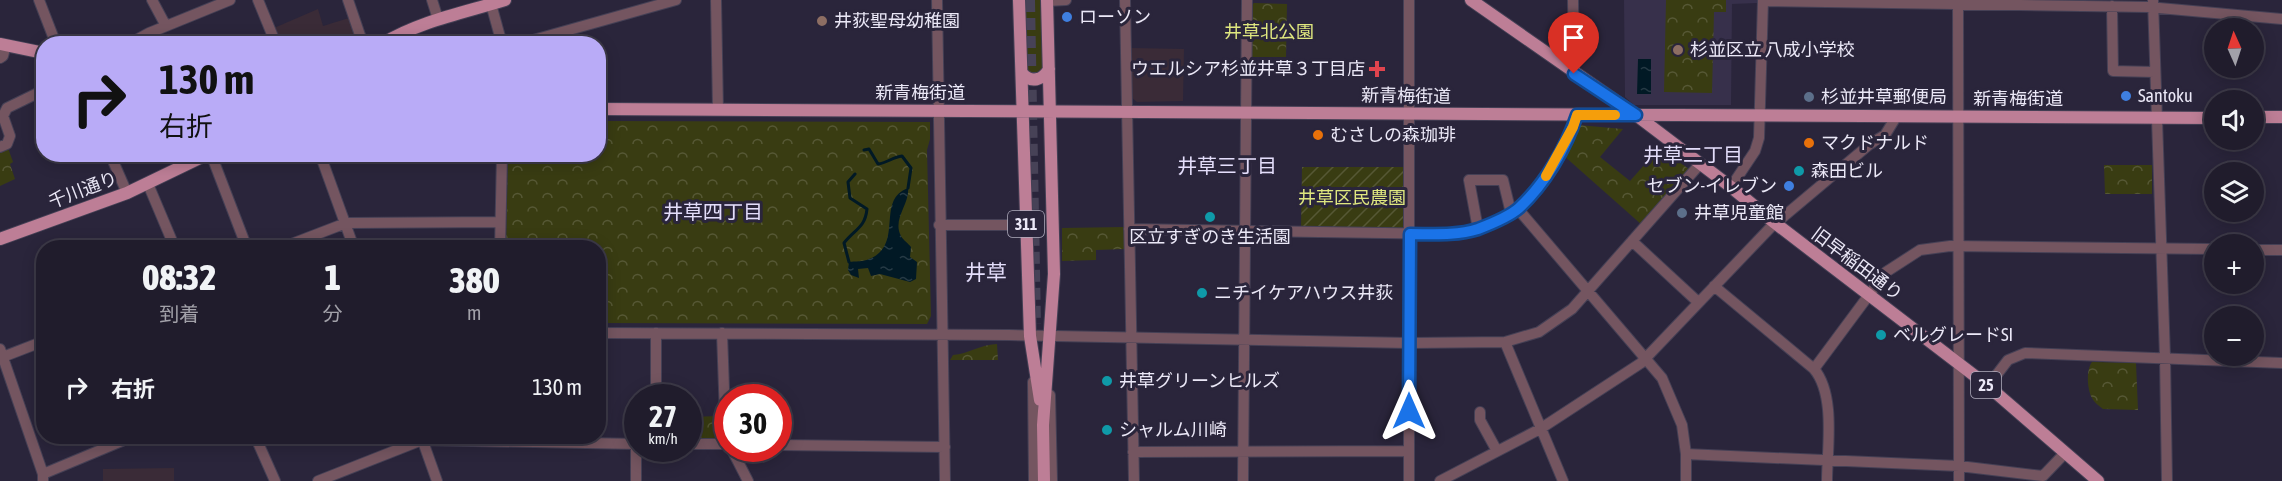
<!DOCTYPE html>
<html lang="ja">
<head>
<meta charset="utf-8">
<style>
	:root { --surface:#201c2c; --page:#282534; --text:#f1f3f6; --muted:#a2a1a9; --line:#3d3a48 }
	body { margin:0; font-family:"Asap Condensed","Noto Sans JP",sans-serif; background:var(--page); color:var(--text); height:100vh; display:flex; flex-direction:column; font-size:22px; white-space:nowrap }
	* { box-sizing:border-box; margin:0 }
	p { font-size:20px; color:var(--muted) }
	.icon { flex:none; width:33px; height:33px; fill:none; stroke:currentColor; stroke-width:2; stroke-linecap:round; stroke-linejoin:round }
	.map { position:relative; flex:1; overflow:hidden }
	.sheet { position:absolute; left:36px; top:240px; width:570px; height:204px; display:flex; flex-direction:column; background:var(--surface); border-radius:24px; box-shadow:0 3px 15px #0003,0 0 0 2px var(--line) }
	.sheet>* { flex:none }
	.banner { position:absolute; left:36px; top:36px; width:570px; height:126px; border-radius:24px; box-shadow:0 3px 15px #0003,0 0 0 2px var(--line); background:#b9abf7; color:#111; overflow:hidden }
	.needle { width:39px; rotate:357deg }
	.fabs { position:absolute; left:2204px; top:18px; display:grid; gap:12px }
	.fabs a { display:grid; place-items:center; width:60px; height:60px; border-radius:50%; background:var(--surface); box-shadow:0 3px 15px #0003,0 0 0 2px var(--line); font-size:30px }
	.speed { position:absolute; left:624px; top:384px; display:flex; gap:12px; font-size:30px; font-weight:700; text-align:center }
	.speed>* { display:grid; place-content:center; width:78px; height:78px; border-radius:50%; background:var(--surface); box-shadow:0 3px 15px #0003,0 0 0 2px var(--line); line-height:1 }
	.speed small { font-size:15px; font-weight:400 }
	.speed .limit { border:9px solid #d22; background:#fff; color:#111 }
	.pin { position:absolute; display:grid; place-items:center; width:51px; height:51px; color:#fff; margin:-62px -26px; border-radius:50% 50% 50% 0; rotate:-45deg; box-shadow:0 0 6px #0007 }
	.pin .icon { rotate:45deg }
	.me { position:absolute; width:66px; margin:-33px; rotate:0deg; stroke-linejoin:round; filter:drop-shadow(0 0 4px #0008) }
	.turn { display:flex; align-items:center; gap:21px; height:126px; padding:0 24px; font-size:27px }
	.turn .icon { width:78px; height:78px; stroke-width:2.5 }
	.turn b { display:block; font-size:42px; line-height:51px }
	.eta { display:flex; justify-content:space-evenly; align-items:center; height:102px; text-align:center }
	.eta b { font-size:36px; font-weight:800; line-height:42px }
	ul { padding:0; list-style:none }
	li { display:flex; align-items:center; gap:18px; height:90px; padding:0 24px }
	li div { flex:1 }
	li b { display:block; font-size:22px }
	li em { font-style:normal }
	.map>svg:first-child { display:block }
	.commercial { fill:#3a2b37 }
	.built { fill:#37304b }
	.grass { fill:#393c12 }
	.park { fill:url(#park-crowns) }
	.garden { fill:url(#garden-furrows) }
	.water { fill:url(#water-ripples) }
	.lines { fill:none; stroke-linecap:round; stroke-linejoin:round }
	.stream { stroke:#011925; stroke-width:3 }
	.major-tunnel { stroke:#474257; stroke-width:12; stroke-dasharray:12 6; stroke-linecap:butt }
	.minor-casing { stroke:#454055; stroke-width:12 }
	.major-casing { stroke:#454055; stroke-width:14 }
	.minor { stroke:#745560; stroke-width:10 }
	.major { stroke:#bd7e96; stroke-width:12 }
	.route-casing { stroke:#114b97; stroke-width:15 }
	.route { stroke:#1a73e8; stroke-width:10 }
	.slow { stroke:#f59e0b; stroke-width:10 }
	.shop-dot { fill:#3f7fe0; stroke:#2a253b; stroke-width:2 }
	.education-dot { fill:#8d6e63; stroke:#2a253b; stroke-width:2 }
	.health-dot { fill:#e0444e; stroke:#2a253b; stroke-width:2 }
	.service-dot { fill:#5c6f8a; stroke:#2a253b; stroke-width:2 }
	.food-dot { fill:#e8710a; stroke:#2a253b; stroke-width:2 }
	.culture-dot { fill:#0f9aa8; stroke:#2a253b; stroke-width:2 }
	.labels { text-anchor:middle; stroke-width:6; stroke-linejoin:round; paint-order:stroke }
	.shield { fill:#2a253b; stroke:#b1aebf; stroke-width:1.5 }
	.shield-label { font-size:16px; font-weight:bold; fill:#ebe8f7 }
	.poi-label { font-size:18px; fill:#ebe8f7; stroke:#2a253b; text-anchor:start }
	.park-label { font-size:18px; fill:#dfe77f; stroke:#2a253b }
	.street-label { font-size:18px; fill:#ebe8f7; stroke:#2a253b }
	.neighbourhood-label { font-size:20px; fill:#e4defb; stroke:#2a253b }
	.quarter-label { font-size:21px; fill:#e4defb; stroke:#2a253b }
</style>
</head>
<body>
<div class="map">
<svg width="2282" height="481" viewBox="0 0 2282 481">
	<defs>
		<pattern id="park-crowns" width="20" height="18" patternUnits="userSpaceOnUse" patternTransform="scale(1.5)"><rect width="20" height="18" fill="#393c12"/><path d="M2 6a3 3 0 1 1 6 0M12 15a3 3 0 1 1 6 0" fill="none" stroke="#565835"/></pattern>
		<pattern id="garden-furrows" width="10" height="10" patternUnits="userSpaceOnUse" patternTransform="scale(1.5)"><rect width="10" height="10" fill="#393c12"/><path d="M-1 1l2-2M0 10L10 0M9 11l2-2" fill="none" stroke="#565835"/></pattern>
		<pattern id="water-ripples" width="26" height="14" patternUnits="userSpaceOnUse" patternTransform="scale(1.5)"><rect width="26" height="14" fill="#011925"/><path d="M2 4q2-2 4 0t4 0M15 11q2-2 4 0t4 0" fill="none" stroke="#263a45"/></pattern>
	</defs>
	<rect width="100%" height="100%" fill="#2a253b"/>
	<path class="commercial" d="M318,9L323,26L349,18L358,43H279L274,28Z
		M1131,48L1184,49L1183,101L1137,102L1132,98Z
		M174,468V481H103V469Z"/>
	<path class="built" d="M1624,0H1758L1757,3L1732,4L1731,105H1634L1625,97Z"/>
	<path class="grass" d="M1023,0H1043L1042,68L1034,75L1026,71Z"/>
	<path class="park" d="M1666,0H1726V12H1714L1712,93L1664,92Z
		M1254,3L1287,4L1286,57H1250L1251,6Z
		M599,121L930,122V139L927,150L931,316L927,324L599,323L598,248H506L508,155L598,154Z
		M1578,125L1623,129L1600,157L1630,181L1660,147L1690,170L1642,225L1563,155Z
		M8,148L13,162L10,164L15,179L0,186V151Z
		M2104,165H2152V194H2105Z
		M1125,227V249L1096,250V260L1062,261V228Z
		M997,344L998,360H950L953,355C969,354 978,345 997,344Z
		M2092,362L2136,363L2138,410L2103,409C2099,406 2094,402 2092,398C2087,389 2086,370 2092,362Z
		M719,416L722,436L719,441H693L691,417Z"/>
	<path class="garden" d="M1302,167H1404V226L1401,229L1301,228Z"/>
	<path class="water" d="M1638,59H1651V94H1637Z
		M908,188C910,204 892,219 901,236C903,240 908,243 911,247L910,257L917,262L916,279L910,282L880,274L871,276L868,268L858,269L859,278L851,275L848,270L849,262C855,261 863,262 869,259C905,245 875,200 908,188Z"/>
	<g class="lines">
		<path class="stream" d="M864,150L869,149L878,164C887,163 893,157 902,156L911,168L908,188
			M849,262L844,243C855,229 865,228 867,209L850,198L848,182L855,174"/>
		<path class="major-tunnel" d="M1029,0L1035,324"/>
		<g class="minor-casing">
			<path id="minor" d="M39,0L56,44
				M152,0L166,26
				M258,0L276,44
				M348,0L363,44
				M432,0L438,19
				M716,0L718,110
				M937,0L945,481
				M1125,0L1134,481
				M1409,0V481
				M1573,0L1574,73
				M1958,0L1959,481
				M2153,0L2165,357L2167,481
				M1047,1L1066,0
				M1763,1L2148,7L2282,19
				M491,4L502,44
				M2112,6L2113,71L2155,72
				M129,44L149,33L230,0
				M519,44L676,0
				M0,58L3,56L6,45
				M0,147L7,144L10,136L3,116L7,108L44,90
				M110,154L127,193
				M211,154L247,248
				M320,154L354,248
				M148,184L175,248
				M1731,187L1755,151L1759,138L1763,0
				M1518,209L1662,378L1682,425L1686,454V481
				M939,225H1026
				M1129,229L1449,234C1472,231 1500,225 1518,209C1543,188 1567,145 1577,115
				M1478,229L1469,180H1503L1511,213
				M1632,241L1698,302
				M281,248L346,223L500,222
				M500,248L502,154
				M2253,250H2282
				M1714,286L1814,369C1836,395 1827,449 1827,481
				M598,333L1009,335L1409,343L1505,342L1539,332L1572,309L1700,164
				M656,333V398
				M722,333L725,417L728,438
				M1505,342L1563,481
				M0,349L43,474V481
				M0,358L44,341
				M1814,369L1886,272L1920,250L1950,246L2214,249
				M1033,382L1034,481
				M1988,386L2008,360L2025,353L2282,363
				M1050,395L1052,481
				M1480,412V420L1497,451
				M255,436L275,481
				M421,436L437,481
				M688,444H728
				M778,445L945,447
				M731,448L748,481
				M1133,452L1409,451
				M1686,454L1959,466L2043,476L2065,453
				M43,474L134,436
				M318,481L422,440L638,444
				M636,481V444
				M1243,481L1247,0
				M1440,481L1540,429L1641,363L1770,228L1870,144L1885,135L1896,117"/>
		</g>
		<g class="major-casing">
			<path id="major" d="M1019,0L1030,336L1040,400
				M1471,0L1636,115L1731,187L1775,223L1988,386L2098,481
				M0,44L44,53
				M382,44C420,21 463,13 505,0
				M1022,73C1031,84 1043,80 1049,69
				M598,109L2214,118
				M2253,117H2282
				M0,239L127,193L208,154
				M1044,481L1043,425L1054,274L1047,0"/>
		</g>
		<use href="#minor" class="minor"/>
		<use href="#major" class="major"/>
	</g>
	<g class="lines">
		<g class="route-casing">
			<path id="route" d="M1409,411L1410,234C1432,234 1456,236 1478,229C1491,224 1509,217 1519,208C1545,184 1566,148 1577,115H1636L1574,74"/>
		</g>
		<use href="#route" class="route"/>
		<path class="slow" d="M1546,176L1573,127L1577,115H1615"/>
	</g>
	<g class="shop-dot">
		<circle cx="1067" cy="17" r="6"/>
		<circle cx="2126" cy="96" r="6"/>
		<circle cx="1789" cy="186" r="6"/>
	</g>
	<g class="education-dot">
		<circle cx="822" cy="21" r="6"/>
		<circle cx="1678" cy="50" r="6"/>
	</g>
	<path class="health-dot" d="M1374 60h6v6h6v6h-6v6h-6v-6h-6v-6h6z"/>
	<g class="service-dot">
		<circle cx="1809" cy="97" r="6"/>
		<circle cx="1682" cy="213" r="6"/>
	</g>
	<g class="food-dot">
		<circle cx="1318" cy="135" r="6"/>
		<circle cx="1809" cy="143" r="6"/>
	</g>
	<g class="culture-dot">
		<circle cx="1799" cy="171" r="6"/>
		<circle cx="1210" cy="217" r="6"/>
		<circle cx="1202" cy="293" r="6"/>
		<circle cx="1881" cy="335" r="6"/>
		<circle cx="1107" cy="381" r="6"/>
		<circle cx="1107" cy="430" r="6"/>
	</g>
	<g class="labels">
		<g class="shield">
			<rect x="1008" y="211" width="36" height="26" rx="4.5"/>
			<rect x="1971" y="372" width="30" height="26" rx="4.5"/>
		</g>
		<g class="shield-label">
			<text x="1026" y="230">311</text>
			<text x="1986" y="391">25</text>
		</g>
		<g class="poi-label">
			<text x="1079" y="23">ローソン</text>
			<text x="834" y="27">井荻聖母幼稚園</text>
			<text x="1690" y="56">杉並区立 八成小学校</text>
			<text x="1365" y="75" text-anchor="end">ウエルシア杉並井草３丁目店</text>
			<text x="2138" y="102">Santoku</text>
			<text x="1821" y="103">杉並井草郵便局</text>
			<text x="1330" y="141">むさしの森珈琲</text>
			<text x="1821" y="149">マクドナルド</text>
			<text x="1811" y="177">森田ビル</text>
			<text x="1777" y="192" text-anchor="end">セブン-イレブン</text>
			<text x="1694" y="219">井草児童館</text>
			<text x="1210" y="243" text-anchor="middle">区立すぎのき生活園</text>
			<text x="1214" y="299">ニチイケアハウス井荻</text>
			<text x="1893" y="341">ベルグレードSI</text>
			<text x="1119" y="387">井草グリーンヒルズ</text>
			<text x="1119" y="436">シャルム川崎</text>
		</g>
		<g class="park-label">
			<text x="1269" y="38">井草北公園</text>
			<text x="1352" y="204">井草区民農園</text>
		</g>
		<g class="street-label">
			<text x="920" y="99">新青梅街道</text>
			<text transform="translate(1406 96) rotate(1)" y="6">新青梅街道</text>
			<text x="2018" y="105">新青梅街道</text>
			<text transform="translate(83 190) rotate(-21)" y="6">千川通り</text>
			<text transform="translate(1857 264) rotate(37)" y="6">旧早稲田通り</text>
		</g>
		<g class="neighbourhood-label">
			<text x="1693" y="162">井草二丁目</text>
			<text x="1227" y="173">井草三丁目</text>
			<text x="713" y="219">井草四丁目</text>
		</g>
		<g class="quarter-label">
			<text x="986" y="280">井草</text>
		</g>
	</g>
</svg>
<div class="fabs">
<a><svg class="needle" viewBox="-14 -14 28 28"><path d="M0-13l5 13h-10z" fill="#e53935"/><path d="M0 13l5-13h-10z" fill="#a2a1a9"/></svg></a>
<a><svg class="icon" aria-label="sound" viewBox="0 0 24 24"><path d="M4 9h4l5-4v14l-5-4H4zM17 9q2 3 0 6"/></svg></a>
<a><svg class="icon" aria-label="layers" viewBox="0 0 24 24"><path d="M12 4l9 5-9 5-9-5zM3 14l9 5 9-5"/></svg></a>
<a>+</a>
<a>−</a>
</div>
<div class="speed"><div>27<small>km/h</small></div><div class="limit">30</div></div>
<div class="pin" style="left:1574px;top:74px;background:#d93025"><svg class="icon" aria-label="arrive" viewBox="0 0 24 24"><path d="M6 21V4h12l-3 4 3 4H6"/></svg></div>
<svg class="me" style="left:1409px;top:411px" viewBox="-20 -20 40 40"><path d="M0-17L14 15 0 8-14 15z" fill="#1a73e8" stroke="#fff" stroke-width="4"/></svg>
<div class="banner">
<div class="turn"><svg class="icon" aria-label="right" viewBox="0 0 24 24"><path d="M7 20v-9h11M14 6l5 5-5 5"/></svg><div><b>130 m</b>右折</div></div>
</div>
<section class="sheet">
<div class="eta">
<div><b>08:32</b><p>到着</p></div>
<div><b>1</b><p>分</p></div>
<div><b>380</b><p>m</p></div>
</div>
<ul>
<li><svg class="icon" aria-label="right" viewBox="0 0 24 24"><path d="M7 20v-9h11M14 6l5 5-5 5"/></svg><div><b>右折</b></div><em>130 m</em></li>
</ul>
</section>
</div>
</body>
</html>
